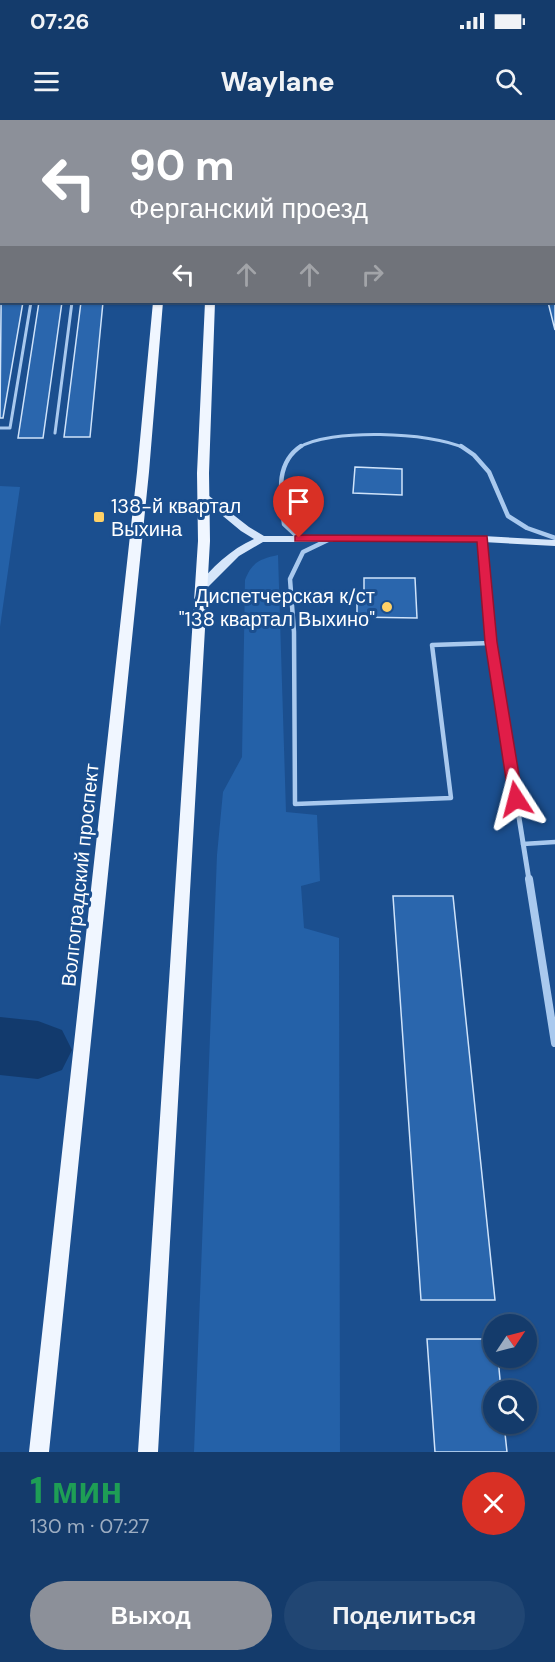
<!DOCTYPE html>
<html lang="ru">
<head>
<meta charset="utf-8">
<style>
	:root { --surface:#143b6b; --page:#214673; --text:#f1f3f6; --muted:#9dadc1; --line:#33557e; --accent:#8c9099 }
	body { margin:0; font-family:"DM Sans",sans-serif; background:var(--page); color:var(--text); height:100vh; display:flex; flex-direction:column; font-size:22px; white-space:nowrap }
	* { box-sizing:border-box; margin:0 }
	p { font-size:20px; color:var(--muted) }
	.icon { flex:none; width:33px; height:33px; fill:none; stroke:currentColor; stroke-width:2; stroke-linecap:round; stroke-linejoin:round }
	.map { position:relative; height:1332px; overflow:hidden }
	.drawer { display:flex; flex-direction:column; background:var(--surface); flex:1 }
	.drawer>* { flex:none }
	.top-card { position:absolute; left:0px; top:0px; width:555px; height:183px; box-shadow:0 2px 4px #0004,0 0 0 2px var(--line); background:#8c9099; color:#fff; overflow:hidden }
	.needle { width:39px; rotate:55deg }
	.buttons { position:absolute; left:483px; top:1194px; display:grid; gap:12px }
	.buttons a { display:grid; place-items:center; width:54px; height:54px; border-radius:50%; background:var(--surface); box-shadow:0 2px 4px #0004,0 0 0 2px var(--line); font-size:30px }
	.pin { position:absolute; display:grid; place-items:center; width:51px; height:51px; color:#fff; margin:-62px -26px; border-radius:50% 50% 50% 0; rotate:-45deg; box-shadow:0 0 6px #0007 }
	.pin .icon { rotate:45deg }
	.me { position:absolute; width:66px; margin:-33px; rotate:351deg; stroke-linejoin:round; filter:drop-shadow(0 0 4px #0008) }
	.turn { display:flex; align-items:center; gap:21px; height:126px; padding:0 30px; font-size:27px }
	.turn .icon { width:78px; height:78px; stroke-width:2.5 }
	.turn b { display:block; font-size:42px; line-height:51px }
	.lanes { display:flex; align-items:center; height:57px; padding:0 30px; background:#0003; justify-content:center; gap:30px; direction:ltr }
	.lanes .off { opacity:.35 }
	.round { display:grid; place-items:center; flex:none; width:63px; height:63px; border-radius:32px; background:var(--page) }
	.headline { display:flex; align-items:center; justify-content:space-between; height:102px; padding:0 30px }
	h1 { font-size:36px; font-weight:800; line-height:45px; color:#1e9e55 }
	.button { display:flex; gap:12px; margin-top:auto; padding:12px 30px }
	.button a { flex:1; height:69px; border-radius:36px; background:var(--accent); color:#fff; font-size:24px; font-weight:800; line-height:69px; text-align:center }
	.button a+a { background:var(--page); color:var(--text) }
	.status { display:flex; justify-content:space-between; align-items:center; height:42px; padding:0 30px; background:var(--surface); direction:ltr }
	.status svg { height:16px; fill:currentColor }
	header { display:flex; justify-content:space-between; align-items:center; height:78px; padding:0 30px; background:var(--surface); font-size:27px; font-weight:800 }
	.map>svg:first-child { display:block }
	.green { fill:#2461a8 }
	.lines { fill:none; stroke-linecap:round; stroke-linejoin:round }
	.river { fill:#123a6d; fill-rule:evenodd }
	.building { fill:#2a66ad; stroke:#cfe3fa; stroke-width:1.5 }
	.lane-far1 { stroke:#a9c9ee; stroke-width:3 }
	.lane { stroke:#a9c9ee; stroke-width:4.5 }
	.street-far1 { stroke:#a9c9ee; stroke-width:5 }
	.street { stroke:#a9c9ee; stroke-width:8 }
	.secondary { fill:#d6e6fa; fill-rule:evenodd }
	.primary { fill:#f0f6ff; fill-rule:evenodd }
	.route { fill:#e11d48; stroke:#92132f; stroke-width:1.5 }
	.poi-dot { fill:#ffd166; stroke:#1b4f8f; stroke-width:2 }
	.labels { text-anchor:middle; stroke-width:6; stroke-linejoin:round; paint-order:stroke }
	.poi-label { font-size:20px; fill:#fff; stroke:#1b4f8f; text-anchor:start }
	.street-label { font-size:20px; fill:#fff; stroke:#1b4f8f }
</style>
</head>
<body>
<div class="status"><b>07:26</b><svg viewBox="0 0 49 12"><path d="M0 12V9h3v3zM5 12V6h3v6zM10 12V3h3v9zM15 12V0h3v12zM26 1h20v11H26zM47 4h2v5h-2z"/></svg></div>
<header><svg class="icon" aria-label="menu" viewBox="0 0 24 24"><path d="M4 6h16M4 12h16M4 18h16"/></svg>Waylane<svg class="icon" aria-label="search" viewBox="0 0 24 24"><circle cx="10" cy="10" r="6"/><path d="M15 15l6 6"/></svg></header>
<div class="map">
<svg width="555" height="1332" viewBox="0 0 555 1332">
	<rect width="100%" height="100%" fill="#1b4f8f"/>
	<path class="green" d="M0,366L20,367L0,507Z
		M278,435L286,692L317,695L320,761L301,766L304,808L339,818L340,1332H194L217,735L223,672L242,637L245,460C252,442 260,439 278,435Z"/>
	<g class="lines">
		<path class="river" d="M0,897L38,901L62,910L72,930L62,950L38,959L0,955Z"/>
	</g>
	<path class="building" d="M554,45L555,50V210L548,182H554Z
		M2,89V182H23L3,298H0Z
		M39,182H62L43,318H18Z
		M81,182H103L90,317H64Z
		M355,347L402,349V375L353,373Z
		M364,458H415L417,498L357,497V477H364Z
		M393,776H453L495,1180H421Z
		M427,1219H494V1238H498L501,1270H494V1304H504L507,1332H435Z"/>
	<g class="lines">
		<path class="lane-far1" d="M73,0L79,2
			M0,70L2,64
			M0,308H10L31,182
			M55,313L72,182
			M298,328C329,308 431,312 464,328"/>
		<path class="lane" d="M461,326L474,335L489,352L508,396L527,408L555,418
			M299,418L284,404C281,376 274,344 301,326
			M328,420L303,432L290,459L294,512L295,684L451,678L432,525L491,523
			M523,724L555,722"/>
		<path class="street-far1" d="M483,419L491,523L529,760"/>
		<path class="street" d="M529,759L555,923"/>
		<path class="secondary" d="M204,372L249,407L264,416H483L555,420V426L483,422H263L239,436L205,470L201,471L196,468C211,448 231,429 254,419L241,411L200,377V373Z"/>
		<path class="primary" d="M169,0H179L169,2Z
			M213,0H223V2H213Z
			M153,182H163L149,352L49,1332H29L137,352Z
			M205,182H215L209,353L210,421L158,1332H138L198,421L197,353Z"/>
	</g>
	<path class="route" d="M299,415L487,416L497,522L523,679L521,683L516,684L509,679L485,522L477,422L295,421V416Z"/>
	<g class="poi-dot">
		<rect x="93" y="391" width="12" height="12" rx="3"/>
		<circle cx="387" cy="487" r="6"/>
	</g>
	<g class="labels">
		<g class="poi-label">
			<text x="111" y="393">138-й квартал<tspan x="111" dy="23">Выхина</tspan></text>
			<text x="375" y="483" text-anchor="end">Диспетчерская к/ст<tspan x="375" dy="23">"138 квартал Выхино"</tspan></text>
		</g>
		<g class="street-label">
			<text transform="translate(80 755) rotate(-84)" y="7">Волгоградский проспект</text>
		</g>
	</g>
</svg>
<div class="buttons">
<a><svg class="needle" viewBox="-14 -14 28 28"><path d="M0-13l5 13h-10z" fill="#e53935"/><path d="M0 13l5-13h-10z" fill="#9dadc1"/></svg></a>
<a><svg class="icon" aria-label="search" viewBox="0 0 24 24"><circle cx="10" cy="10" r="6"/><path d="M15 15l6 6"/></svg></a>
</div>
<div class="pin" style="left:299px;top:418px;background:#d93025"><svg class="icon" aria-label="arrive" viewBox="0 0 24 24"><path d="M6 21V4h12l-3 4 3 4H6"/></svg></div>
<svg class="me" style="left:516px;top:679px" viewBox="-20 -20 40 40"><path d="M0-17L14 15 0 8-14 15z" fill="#e11d48" stroke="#fff" stroke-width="4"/></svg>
<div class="top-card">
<div class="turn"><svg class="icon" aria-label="left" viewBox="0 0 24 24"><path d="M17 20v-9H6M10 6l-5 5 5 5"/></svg><div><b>90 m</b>Ферганский проезд</div></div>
<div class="lanes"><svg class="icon" aria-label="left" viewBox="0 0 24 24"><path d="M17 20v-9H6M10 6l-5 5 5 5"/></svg><svg class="icon off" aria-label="ahead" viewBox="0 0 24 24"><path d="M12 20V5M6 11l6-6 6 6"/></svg><svg class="icon off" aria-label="ahead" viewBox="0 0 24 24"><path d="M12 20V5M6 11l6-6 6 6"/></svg><svg class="icon off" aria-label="right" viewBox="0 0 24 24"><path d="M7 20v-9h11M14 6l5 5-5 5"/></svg></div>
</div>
</div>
<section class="drawer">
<div class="headline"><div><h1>1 мин</h1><p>130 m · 07:27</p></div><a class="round" style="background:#d93025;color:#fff"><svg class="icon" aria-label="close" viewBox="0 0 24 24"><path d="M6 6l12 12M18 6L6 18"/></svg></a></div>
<div class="button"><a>Выход</a><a>Поделиться</a></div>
</section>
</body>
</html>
